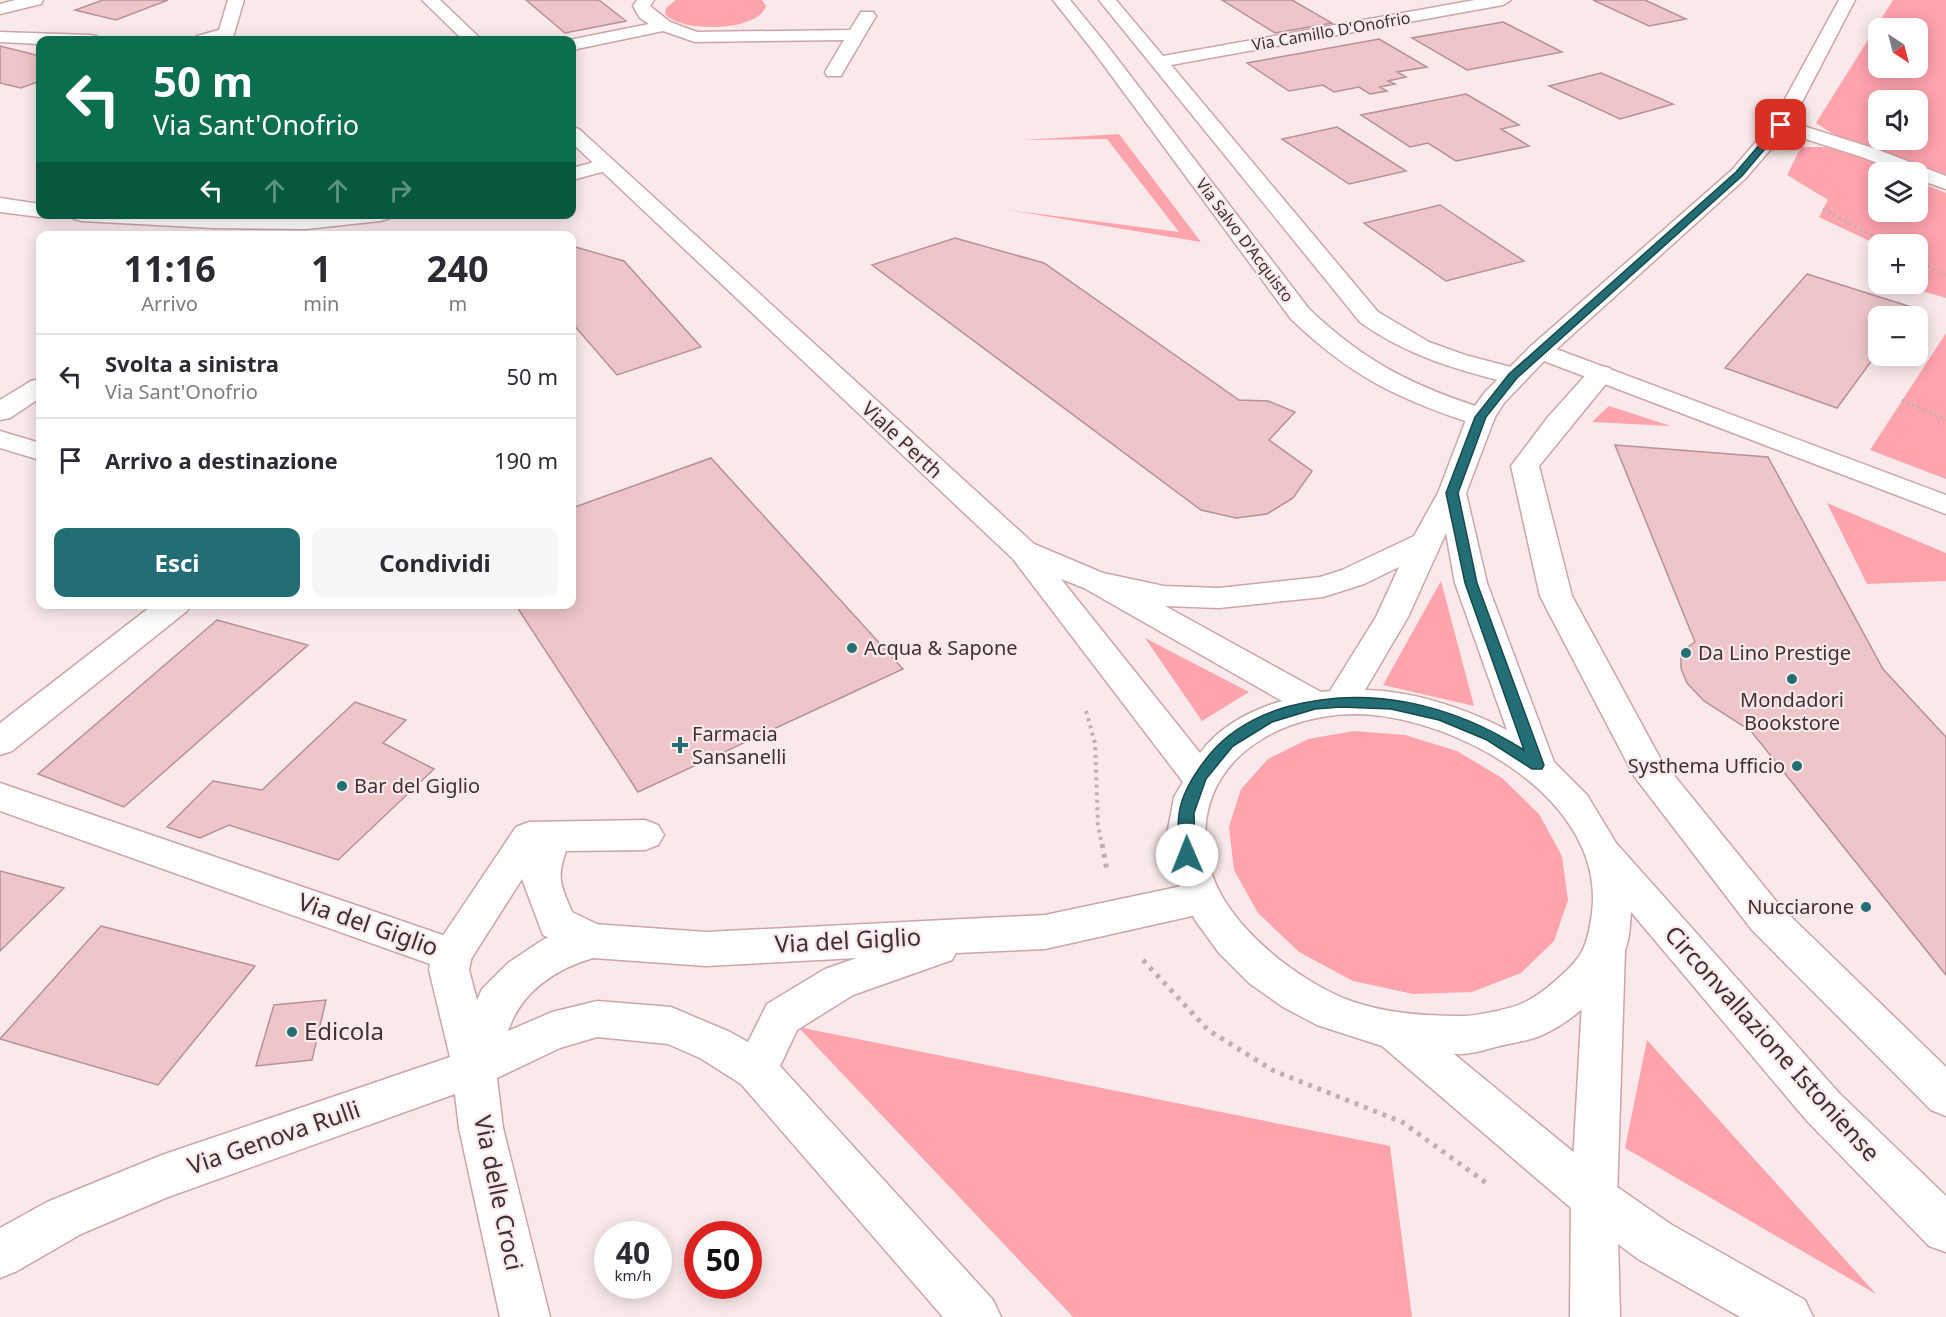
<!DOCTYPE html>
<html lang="it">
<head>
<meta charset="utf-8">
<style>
	:root { --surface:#fff; --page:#f7f7f7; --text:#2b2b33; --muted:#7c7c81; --line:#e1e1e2; --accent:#236e75 }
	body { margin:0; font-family:"Noto Sans",sans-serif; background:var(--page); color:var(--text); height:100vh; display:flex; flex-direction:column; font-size:22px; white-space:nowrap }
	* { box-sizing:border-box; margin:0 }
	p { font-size:20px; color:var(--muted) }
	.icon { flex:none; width:33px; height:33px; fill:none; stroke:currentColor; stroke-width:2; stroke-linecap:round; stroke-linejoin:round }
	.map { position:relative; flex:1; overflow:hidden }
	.panel { position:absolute; left:36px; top:231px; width:540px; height:378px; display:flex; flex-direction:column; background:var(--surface); border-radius:12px; box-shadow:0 3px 15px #0003 }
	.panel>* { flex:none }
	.guide { position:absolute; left:36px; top:36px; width:540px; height:183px; border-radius:12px; box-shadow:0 3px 15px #0003; background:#0b6e4f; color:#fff; overflow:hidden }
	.needle { width:39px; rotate:144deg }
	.buttons { position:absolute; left:1868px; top:18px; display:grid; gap:12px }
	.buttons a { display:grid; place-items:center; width:60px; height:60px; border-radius:12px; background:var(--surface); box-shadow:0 3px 15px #0003; font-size:30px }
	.speed { position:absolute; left:594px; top:1221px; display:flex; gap:12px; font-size:30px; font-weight:700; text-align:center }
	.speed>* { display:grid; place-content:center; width:78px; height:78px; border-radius:50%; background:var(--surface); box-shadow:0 3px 15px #0003; line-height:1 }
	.speed small { font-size:15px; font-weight:400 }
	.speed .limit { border:9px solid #d22; background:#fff; color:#111 }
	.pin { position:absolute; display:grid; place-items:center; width:51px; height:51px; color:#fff; margin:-26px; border-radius:12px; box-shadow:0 3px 9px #0006 }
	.me { position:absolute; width:66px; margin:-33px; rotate:359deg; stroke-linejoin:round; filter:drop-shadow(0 0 4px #0008) }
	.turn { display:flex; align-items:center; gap:21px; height:126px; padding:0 18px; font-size:27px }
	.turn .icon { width:78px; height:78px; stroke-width:2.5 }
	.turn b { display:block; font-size:42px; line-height:51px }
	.lanes { display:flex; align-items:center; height:57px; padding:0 18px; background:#0003; justify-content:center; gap:30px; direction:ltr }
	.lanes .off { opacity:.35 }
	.eta { display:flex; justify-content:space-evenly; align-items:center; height:102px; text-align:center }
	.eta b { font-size:36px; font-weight:700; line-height:42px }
	.cta { display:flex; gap:12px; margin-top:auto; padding:12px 18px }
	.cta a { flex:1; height:69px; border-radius:12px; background:var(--accent); color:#fff; font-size:24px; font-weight:700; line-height:69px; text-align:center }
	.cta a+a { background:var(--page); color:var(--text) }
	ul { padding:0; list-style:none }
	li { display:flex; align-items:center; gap:18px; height:84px; padding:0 18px; border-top:2px solid var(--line) }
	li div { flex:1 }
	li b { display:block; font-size:22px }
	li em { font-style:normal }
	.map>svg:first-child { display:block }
	.green { fill:#ffa3ad; fill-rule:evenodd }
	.building { fill:#eec6c9; stroke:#b79195; stroke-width:1.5 }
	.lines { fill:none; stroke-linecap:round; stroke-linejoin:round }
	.lane-casing { stroke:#cca5a9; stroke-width:3 }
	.street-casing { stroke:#cca5a9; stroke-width:3 }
	.secondary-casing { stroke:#cca5a9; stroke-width:3 }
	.path-far3 { stroke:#bfafb0; stroke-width:2; stroke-dasharray:1.5 2; stroke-linecap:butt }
	.path-far2 { stroke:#bfafb0; stroke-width:3; stroke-dasharray:2 4; stroke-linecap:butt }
	.path-far1 { stroke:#bfafb0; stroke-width:4; stroke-dasharray:3 4.5; stroke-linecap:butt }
	.path { stroke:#bfafb0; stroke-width:5; stroke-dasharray:4 6; stroke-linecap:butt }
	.lane { fill:#fff; fill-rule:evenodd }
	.street { fill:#fff; fill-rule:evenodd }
	.secondary { fill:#fff; fill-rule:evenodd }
	.route { fill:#236e75; stroke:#17484c; stroke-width:1.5 }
	.poi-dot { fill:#236e75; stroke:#f9e9ea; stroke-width:2 }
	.labels { text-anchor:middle; stroke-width:4.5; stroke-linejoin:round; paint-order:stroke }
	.far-street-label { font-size:16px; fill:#3f3031; stroke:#f9e9ea }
	.street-label { font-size:20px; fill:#3f3031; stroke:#f9e9ea }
	.poi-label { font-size:20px; fill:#3f3031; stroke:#f9e9ea; text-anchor:start }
	.near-street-label { font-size:24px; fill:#3f3031; stroke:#f9e9ea }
	.near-poi-label { font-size:24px; fill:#3f3031; stroke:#f9e9ea; text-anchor:start }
</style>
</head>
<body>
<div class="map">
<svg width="1946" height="1317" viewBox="0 0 1946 1317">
	<rect width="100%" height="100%" fill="#f9e9ea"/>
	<path class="green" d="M676,0H762L766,6C758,32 681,33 665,14L666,8Z
		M1893,0H1946V178L1833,134L1816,123ZM1878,28H1917V68H1878ZM1878,100H1917V140H1878Z
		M1119,134L1201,242L1008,210L1179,232L1107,139L1024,140Z
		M1801,147H1826L1900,170L1902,172H1878V212H1917V181L1946,193V298L1898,284H1917V244L1878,245L1819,217L1828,200L1787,175Z
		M1946,333V479L1870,450Z
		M1609,406L1671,426L1592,422Z
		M1827,503L1946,553V581L1867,584Z
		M1441,581L1474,706L1383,685Z
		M1145,638L1249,692L1202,721Z
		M1354,731L1405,735L1457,751L1502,778L1539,814L1562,856L1568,900L1554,941L1521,973L1472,992L1413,994L1353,981L1299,952L1258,913L1234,870L1229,827L1241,789L1268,759L1308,739Z
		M798,1027L1390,1146L1412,1317H1073Z
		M1647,1040L1876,1294L1625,1148Z"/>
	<path class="building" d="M103,0H168L116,20L75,10Z
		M526,0H599L626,21L565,33Z
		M1222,0H1292L1332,23L1275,33Z
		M1593,0H1645L1686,19L1649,26Z
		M1503,22L1562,52L1467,70L1412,38Z
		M1379,39L1427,67L1397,72L1406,77L1388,81L1395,84L1380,87L1387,91L1370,94L1359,87L1334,92L1323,85L1289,91L1247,63Z
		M0,46L40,56V81L21,88L0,83Z
		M1601,73L1673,104L1620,119L1549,86Z
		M1466,94L1519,125L1501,129L1529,146L1456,161L1428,143L1410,147L1361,115Z
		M1337,127L1406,171L1349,184L1282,139Z
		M1440,205L1524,261L1446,281L1364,223Z
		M955,238L1044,263L1239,400L1268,401L1295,412L1269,440L1312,471L1293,498L1267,514L1236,518L1201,510L872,265Z
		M572,246L624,261L701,347L617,375L572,323Z
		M1807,274L1911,307L1904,316H1878V352L1837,408L1725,368Z
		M1615,445L1768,457L1883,669L1946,737V975L1751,731L1704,701L1687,683L1681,668V652L1695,642Z
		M711,458L903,669L638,792L515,604H572V508Z
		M217,620L308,645L124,807L38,774Z
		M355,702L406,720L383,743L434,769L338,860L229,825L200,838L167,827L213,781L262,790Z
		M0,871L64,888L0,951Z
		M101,926L255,966L158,1085L0,1039Z
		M326,1000L312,1060L256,1066L274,1005Z"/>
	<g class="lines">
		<g class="lane-casing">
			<path id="lane" d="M1601,366L1610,368L1614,374L1539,466L1572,596L1660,758L1780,906L1946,1067V1116L1931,1110L1752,930L1634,776L1540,596L1511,466L1548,417L1592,368Z
				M645,820L658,825L664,835L658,845L645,850L566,851C556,879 561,885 572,912L607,929L613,941L607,953L593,958L543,935L522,879L466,967L452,972L438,967L432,955L438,943L516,827L529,822Z"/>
		</g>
		<g class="street-casing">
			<path id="street" d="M15,0H43L41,4L0,14V4Z
				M228,0H244L233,37L220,40H194L197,36L219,30Z
				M637,0H654L650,6L670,22L697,32L850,30L861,12H873L876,16L843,72L841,76H827L825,72L844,40L695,42L663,31L572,50V40H569L649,24L640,18L633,6Z
				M1053,0H1070L1106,44L1309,309C1367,364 1415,387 1491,411L1495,417L1491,423L1481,425L1471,423C1396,398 1349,375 1291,319L1094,52Z
				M1099,0H1116L1163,56L1475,0H1511L1503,5L1171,65L1378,312L1429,342L1465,355L1522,370L1526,376L1522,382L1513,384C1458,370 1407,356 1360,322Z
				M0,32L90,35L96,36L99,40H40V44L0,42Z
				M1781,119L1876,149L1946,176V189L1917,179V172H1900L1862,157L1774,129L1771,125L1774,121Z
				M606,159L613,161L616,165L613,169L572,180V168Z
				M0,198L40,204V214H48L40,217L0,212Z
				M71,214H391L388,219L380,221L306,229L213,228L82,221L74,219Z
				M1540,343L1946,495V514L1531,356L1527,351L1531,346Z
				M40,379V398L10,418L0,420V400L31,381Z
				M0,431L40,443V460L0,448Z
				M154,604H192L187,611L12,751L0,755V723Z
				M0,783L466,943L472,955L469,970L477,1000L482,989L508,963L544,939L593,924L706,932L1045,915L1201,882L1215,887L1220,898L1215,909L1201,914L1045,949L956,953L952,960L853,995L797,1030L780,1066L993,1300L1001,1317H943L741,1084L700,1058L668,1044L597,1037L560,1048L497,1078L503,1128L550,1317H500L459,1128L455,1094L168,1197L81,1234L17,1271L0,1278V1228L47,1202L162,1155L450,1057L429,970L430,964L0,811ZM593,958L706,966L857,958L825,969L767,1004L748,1042L730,1032L671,1007L597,1001L552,1012L508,1031C521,992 555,969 593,958Z
				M1605,933L1619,938L1625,950L1617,1198L1620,1317H1570L1571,1198L1585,950L1591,938Z"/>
		</g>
		<g class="secondary-casing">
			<path id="secondary" d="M422,0H440L482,40H463Z
				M1839,0H1855L1788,129L1746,178L1549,356L1504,403L1495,417L1466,493L1487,583L1554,762L1587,795L1616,843L1839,1093L1946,1196V1252L1929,1246L1807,1121L1631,912C1630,923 1630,934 1627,944C1616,983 1577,1020 1540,1036C1527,1041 1513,1043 1499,1046C1484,1050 1470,1055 1454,1054L1610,1182L1672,1225L1805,1300L1813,1317H1740L1638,1259L1578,1214L1382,1046L1317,1025L1283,1007L1249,983L1219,953L1195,920L1173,872L1167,835L1174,797L1183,782L1013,559L572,143V127L579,129L1034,544L1103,573L1164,586L1219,588L1320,577L1342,570L1414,536L1438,493L1467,417L1485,392L1531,346L1732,170L1772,123ZM1446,533L1455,583L1507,730C1465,708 1413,691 1365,690L1408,617ZM1399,567L1376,617L1330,691L1321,692L1165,606L1219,608L1323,597L1364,584ZM1061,579L1084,588L1282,701C1251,710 1220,726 1200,753ZM1354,714C1452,714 1607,798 1592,913C1587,949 1582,958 1554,982C1545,990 1534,998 1523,1003C1511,1009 1472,1017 1459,1016C1423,1016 1385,1013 1351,1001C1299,982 1227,926 1211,871C1183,774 1266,715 1354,714Z"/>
		</g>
		<path class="path-far3" d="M1823,209L1826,211"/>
		<path class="path-far2" d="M1823,209L1888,244
			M1917,260L1946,276
			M1902,400L1946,420"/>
		<path class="path-far1" d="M1086,711L1095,743L1098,825L1102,846"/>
		<path class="path" d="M1102,844L1107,870
			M1143,960L1208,1030L1274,1071L1402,1122L1489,1185"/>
		<use href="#lane" class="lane"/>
		<use href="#street" class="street"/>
		<use href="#secondary" class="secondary"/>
	</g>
	<path class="route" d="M1778,123L1785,125L1742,176L1517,378L1486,417L1458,493L1477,583L1544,765L1542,769H1532L1487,740L1439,720L1391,709L1341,707L1315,709L1272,722L1233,746L1206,779L1194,813L1195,855L1192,859L1187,861L1181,859L1179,855C1179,842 1177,827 1179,814C1182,791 1196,771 1210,754C1230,730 1256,716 1286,707C1369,684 1452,704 1524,750L1465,583L1446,493L1475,417L1509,374L1736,172Z"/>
	<g class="poi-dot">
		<circle cx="852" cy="648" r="6"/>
		<circle cx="1686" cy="653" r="6"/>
		<circle cx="1792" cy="679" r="6"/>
		<path d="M677 736h6v6h6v6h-6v6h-6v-6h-6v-6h6z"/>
		<circle cx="1797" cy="766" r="6"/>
		<circle cx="342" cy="786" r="6"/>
		<circle cx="1866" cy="907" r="6"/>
		<circle cx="292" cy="1032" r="6"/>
	</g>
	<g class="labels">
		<g class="far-street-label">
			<text transform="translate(1331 31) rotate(-10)" y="6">Via Camillo D'Onofrio</text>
			<text transform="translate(1245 240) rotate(53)" y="6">Via Salvo D'Acquisto</text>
		</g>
		<g class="street-label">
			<text transform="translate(902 440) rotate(43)" y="7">Viale Perth</text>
		</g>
		<g class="poi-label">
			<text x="864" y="655">Acqua &amp; Sapone</text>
			<text x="1698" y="660">Da Lino Prestige</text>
			<text x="1792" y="707" text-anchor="middle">Mondadori<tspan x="1792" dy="23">Bookstore</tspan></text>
			<text x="692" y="741">Farmacia<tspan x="692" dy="23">Sansanelli</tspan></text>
			<text x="1785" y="773" text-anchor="end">Systhema Ufficio</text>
			<text x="354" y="793">Bar del Giglio</text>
			<text x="1854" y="914" text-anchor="end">Nucciarone</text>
		</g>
		<g class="near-street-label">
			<text transform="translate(368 925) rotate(19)" y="8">Via del Giglio</text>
			<text transform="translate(848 941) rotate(-3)" y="8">Via del Giglio</text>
			<text transform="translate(1772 1044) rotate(48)" y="8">Circonvallazione Istoniense</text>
			<text transform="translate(274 1138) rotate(-19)" y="8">Via Genova Rulli</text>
			<text transform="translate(498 1193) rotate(78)" y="8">Via delle Croci</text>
		</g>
		<g class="near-poi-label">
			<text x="304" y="1040">Edicola</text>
		</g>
	</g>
</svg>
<div class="buttons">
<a><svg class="needle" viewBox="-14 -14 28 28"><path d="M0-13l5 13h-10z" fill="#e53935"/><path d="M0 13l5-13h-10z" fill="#7c7c81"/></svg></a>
<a><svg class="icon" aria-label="sound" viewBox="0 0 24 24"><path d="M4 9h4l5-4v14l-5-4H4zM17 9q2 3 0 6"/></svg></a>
<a><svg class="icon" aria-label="layers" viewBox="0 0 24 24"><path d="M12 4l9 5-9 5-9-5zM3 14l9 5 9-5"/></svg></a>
<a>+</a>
<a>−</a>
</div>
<div class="speed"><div>40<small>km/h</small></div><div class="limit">50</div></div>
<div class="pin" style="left:1781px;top:125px;background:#d93025"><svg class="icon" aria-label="arrive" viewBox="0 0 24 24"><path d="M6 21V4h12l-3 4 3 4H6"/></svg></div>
<svg class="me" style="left:1187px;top:855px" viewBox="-20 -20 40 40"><circle r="19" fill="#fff"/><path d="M0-13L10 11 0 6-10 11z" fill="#236e75"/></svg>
<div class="guide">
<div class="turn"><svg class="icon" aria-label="left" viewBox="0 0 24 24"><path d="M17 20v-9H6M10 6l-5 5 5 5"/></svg><div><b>50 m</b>Via Sant'Onofrio</div></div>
<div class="lanes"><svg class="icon" aria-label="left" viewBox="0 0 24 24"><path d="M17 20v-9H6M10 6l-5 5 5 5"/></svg><svg class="icon off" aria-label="ahead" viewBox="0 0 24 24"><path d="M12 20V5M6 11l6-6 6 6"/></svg><svg class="icon off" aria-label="ahead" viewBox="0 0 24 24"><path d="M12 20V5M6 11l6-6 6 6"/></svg><svg class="icon off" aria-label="right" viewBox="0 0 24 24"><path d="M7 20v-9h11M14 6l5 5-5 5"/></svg></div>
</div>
<section class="panel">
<div class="eta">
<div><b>11:16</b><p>Arrivo</p></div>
<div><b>1</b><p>min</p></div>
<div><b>240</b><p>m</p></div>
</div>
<ul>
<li><svg class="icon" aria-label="left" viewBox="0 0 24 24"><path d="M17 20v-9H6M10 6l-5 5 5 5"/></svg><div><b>Svolta a sinistra</b><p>Via Sant'Onofrio</p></div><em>50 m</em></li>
<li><svg class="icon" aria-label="arrive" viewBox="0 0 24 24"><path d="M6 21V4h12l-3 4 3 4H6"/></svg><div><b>Arrivo a destinazione</b></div><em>190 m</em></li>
</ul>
<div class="cta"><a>Esci</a><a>Condividi</a></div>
</section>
</div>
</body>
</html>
